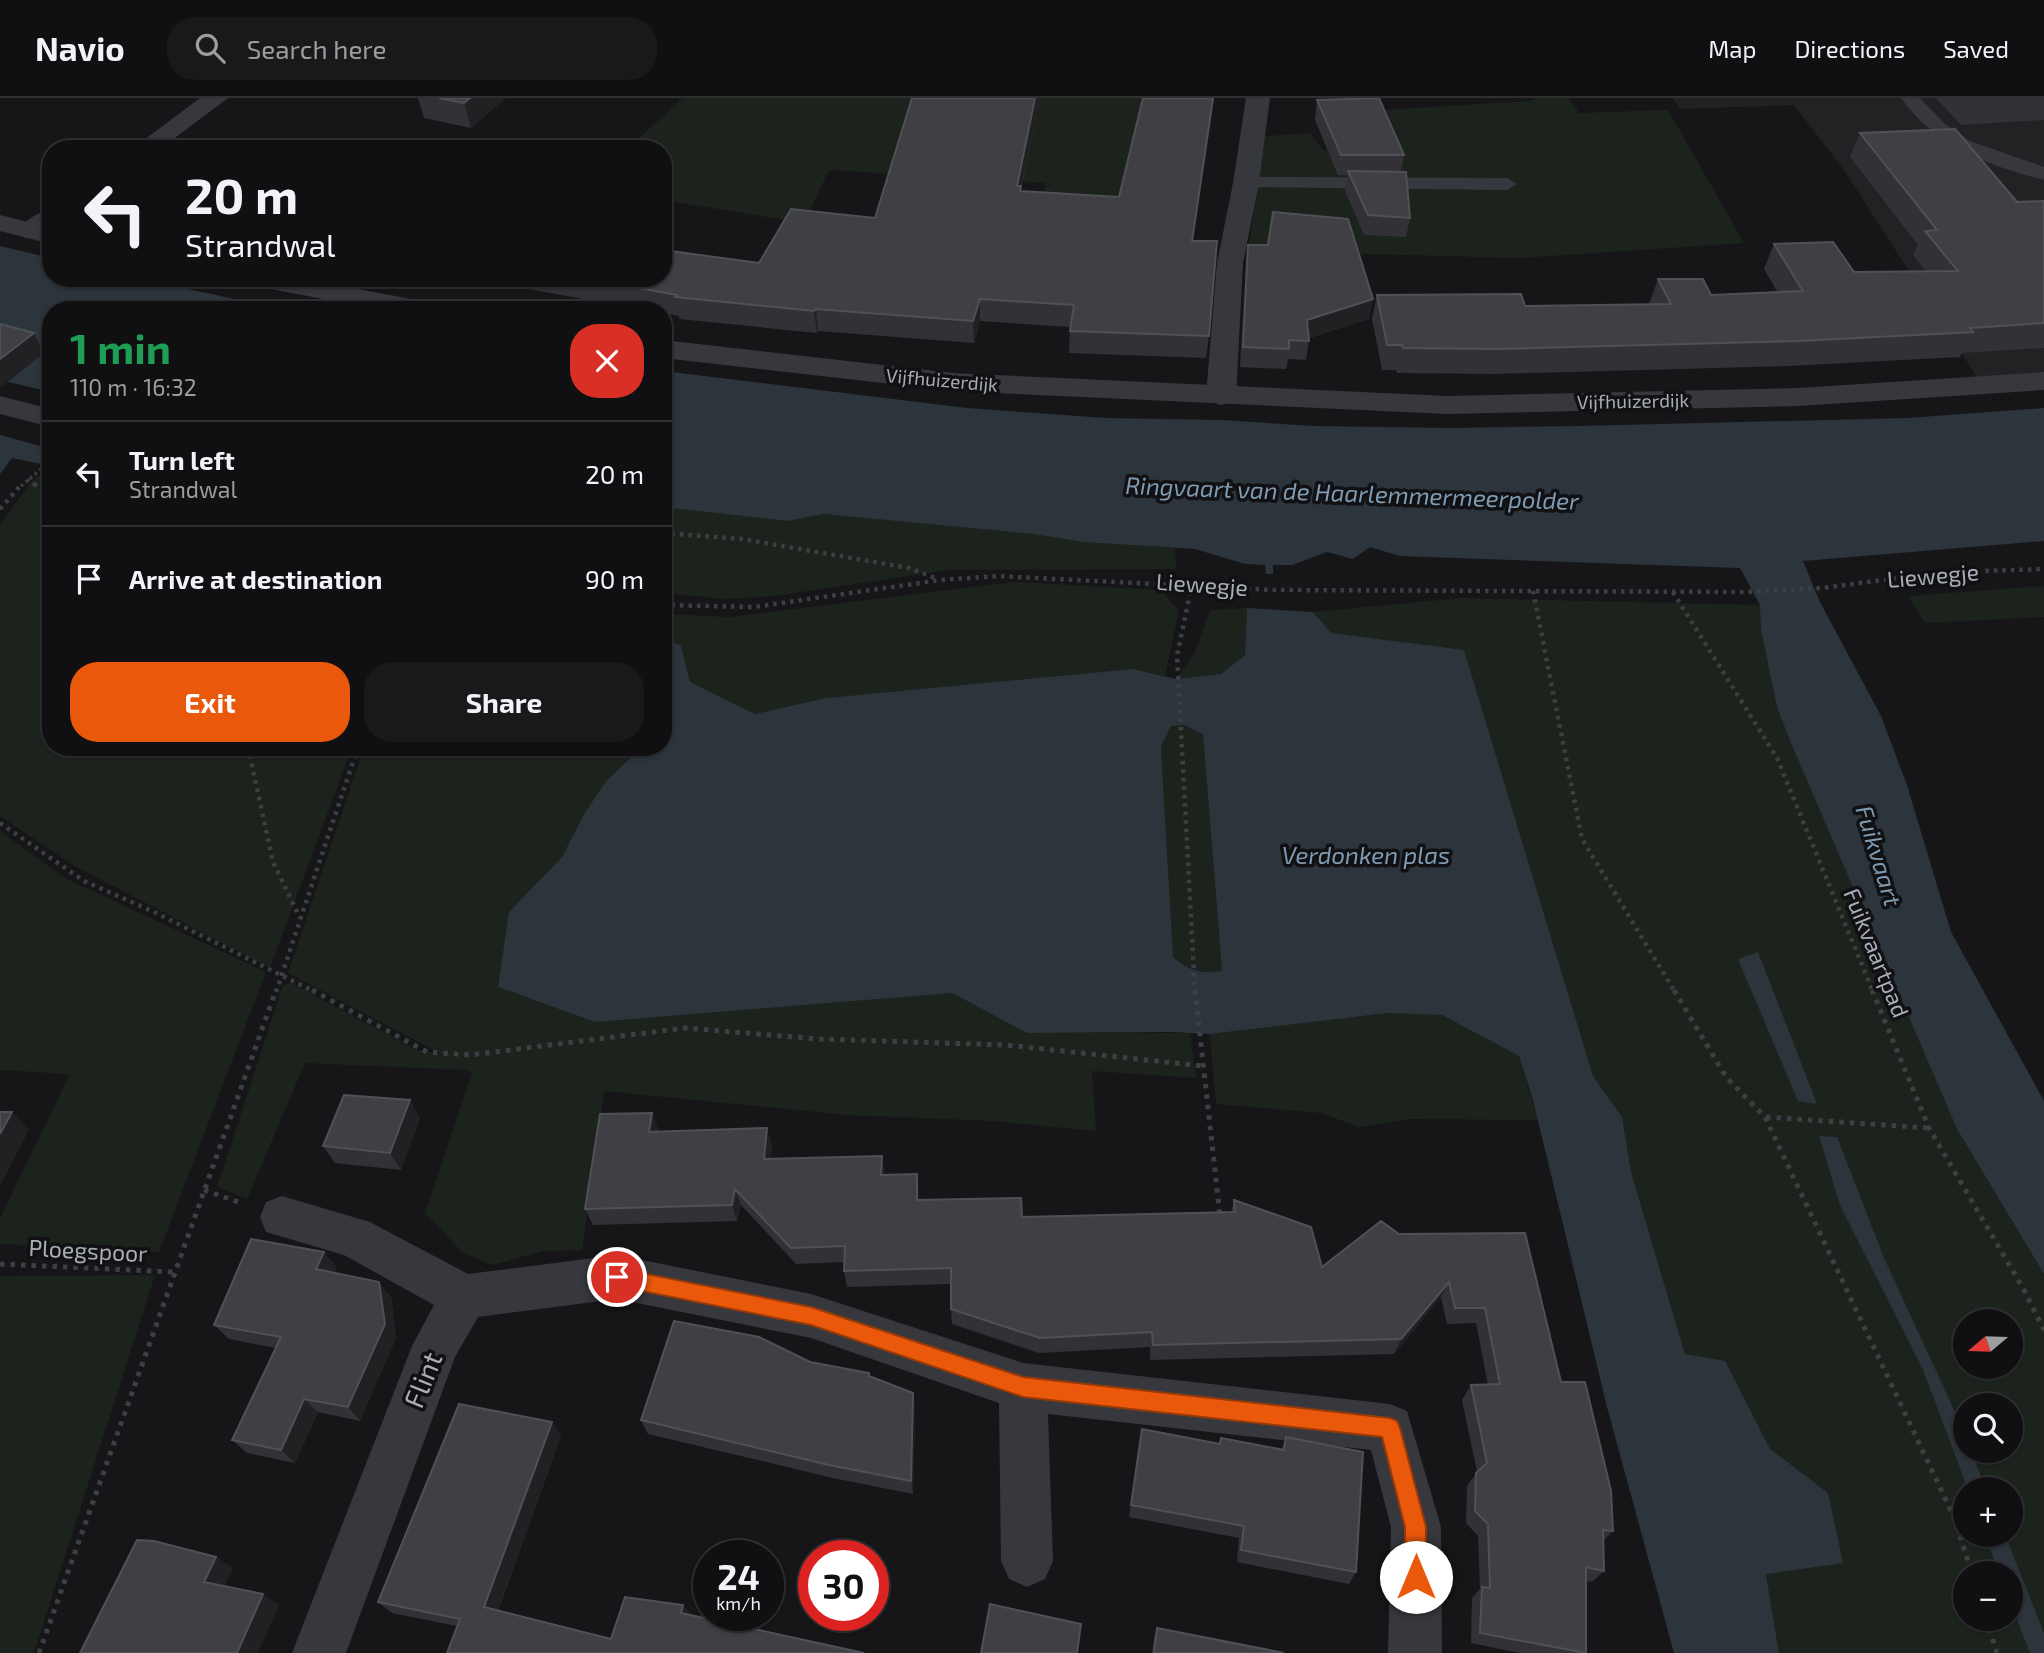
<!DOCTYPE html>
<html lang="en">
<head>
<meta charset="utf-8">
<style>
	:root { --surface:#101012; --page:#19191b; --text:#f1f3f6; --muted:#9c9d9f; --line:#303032; --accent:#ea580c }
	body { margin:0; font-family:"Exo 2",sans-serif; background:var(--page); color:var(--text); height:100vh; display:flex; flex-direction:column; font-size:26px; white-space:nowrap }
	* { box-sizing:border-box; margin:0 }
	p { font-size:23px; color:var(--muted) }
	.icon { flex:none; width:38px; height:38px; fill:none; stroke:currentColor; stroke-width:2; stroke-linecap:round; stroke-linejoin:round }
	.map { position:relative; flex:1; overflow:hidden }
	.sheet { position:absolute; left:42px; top:203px; width:630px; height:455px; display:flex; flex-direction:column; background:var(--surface); border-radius:28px; box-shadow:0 2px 5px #0004,0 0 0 2px var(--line) }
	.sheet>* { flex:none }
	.hud { position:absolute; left:42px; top:42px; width:630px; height:147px; border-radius:28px; box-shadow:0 2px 5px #0004,0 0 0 2px var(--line); background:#101012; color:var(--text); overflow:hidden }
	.needle { width:46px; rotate:251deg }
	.tools { position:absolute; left:1953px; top:1211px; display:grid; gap:14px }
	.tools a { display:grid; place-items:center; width:70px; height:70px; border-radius:50%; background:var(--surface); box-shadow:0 2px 5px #0004,0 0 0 2px var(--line); font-size:35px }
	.speed { position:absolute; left:693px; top:1442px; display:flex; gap:14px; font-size:35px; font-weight:700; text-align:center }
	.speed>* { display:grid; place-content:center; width:91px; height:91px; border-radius:50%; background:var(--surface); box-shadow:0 2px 5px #0004,0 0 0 2px var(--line); line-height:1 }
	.speed small { font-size:18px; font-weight:400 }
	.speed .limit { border:10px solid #d22; background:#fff; color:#111 }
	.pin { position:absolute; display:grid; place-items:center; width:60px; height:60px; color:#fff; margin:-30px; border:4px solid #fff; border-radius:50%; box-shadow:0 2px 7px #0007 }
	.me { position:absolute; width:77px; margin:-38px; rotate:0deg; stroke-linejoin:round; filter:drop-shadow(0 0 5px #0008) }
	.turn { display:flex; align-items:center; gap:24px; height:147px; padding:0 28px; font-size:32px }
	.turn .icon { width:91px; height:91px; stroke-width:2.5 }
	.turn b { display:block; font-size:49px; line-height:60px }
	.round { display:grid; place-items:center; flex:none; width:74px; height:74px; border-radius:28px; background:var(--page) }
	.head { display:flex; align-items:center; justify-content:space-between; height:119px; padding:0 28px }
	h1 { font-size:42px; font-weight:700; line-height:52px; color:#1e9e55 }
	.button { display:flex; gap:14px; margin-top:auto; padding:14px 28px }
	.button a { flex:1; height:80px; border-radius:28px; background:var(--accent); color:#fff; font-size:28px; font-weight:700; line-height:80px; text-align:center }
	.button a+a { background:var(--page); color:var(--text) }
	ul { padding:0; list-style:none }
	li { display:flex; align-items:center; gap:21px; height:105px; padding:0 28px; border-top:2px solid var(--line) }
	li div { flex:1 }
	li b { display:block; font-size:26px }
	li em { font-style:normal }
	header { display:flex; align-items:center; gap:42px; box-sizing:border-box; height:98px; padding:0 35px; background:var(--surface); border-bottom:2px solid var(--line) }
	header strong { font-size:33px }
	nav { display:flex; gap:38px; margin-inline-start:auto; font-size:24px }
	.search { width:490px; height:63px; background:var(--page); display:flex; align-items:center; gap:18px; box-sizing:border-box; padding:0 24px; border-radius:28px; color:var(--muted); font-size:26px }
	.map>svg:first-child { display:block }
	.built { fill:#222225 }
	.green { fill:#1c231d; fill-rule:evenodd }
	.water { fill:#2c353c; fill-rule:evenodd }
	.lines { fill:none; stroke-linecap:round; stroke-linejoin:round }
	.stream { fill:#2c353c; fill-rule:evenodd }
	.path-far2 { stroke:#3d3f44; stroke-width:3.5; stroke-dasharray:2.5 3.5; stroke-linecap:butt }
	.path-far1 { stroke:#3d3f44; stroke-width:4.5; stroke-dasharray:3.5 5; stroke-linecap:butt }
	.path { stroke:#3d3f44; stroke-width:5; stroke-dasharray:4.5 6; stroke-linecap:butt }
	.service { fill:#37383d; fill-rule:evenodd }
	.minor { fill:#37383d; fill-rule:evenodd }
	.tertiary { fill:#37383d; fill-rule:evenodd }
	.wall { fill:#323236 }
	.shaded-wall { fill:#212124 }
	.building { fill:#3f3f44; stroke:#4f5156; stroke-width:2 }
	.route { fill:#ea580c; stroke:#983908; stroke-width:2 }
	.labels { text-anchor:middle; stroke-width:7; stroke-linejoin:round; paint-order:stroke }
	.far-street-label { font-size:19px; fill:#a8adb8; stroke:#111113 }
	.street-label { font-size:23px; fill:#a8adb8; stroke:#111113 }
	.water-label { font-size:24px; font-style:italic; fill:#7f9bb3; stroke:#111113 }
	.near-street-label { font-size:28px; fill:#a8adb8; stroke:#111113 }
</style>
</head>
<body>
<header>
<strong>Navio</strong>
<div class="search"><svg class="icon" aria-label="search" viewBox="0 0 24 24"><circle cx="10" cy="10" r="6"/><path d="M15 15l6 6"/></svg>Search here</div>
<nav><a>Map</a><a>Directions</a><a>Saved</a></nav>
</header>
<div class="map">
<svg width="2044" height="1555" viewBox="0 0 2044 1555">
	<rect width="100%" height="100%" fill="#161618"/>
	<path class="built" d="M1672,0H2044V282L1982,287L1844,72L1794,7L1681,11Z"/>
	<path class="green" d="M683,0H1179L1152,109L1044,102L1045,85L829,72L804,125L663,102V51H627Z
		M1536,0H1569L1579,15L1668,12L1744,145L1520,160L1248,153L1265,38L1310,35L1323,52L1401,49L1386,12L1531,3Z
		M51,370V649H352L270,870L73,767L0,718V426L34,381Z
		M663,409L788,423L823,416L1033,436L1083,444L1175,450L1176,471L948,472L774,498L725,501L663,495Z
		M1014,484L1161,492L1179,513L1165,578L1133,571L826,600L755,616L690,584L681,548L663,540V516L730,519Z
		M2044,488V519L1925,525L1908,498Z
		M1462,500L1760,507L1777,609L1790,643L1957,1031L2044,1176V1555H1779L1766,1476L1685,1256L1631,1074L1622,1019L1593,978L1464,553L1330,535L1313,514ZM1965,1223H2011V1269H1965ZM1965,1307H2011V1353H1965ZM1965,1391H2011V1437H1965ZM1965,1475H2011V1521H1965Z
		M1247,510L1245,557L1221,576L1176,581L1195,554L1210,512Z
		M1184,627L1203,636L1222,874C1203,876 1188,872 1173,859L1161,649L1171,628Z
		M364,649H642L606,683L584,716L562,759L510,814L498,889L595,924L952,895L1027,935H1190L1196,980L1092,973L1096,1033L994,1023L847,1017L604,993L582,1152L543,1153L493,1167L463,1155L425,1115L472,975L467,972L305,965L247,1101L217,1089L283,887L291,885L417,952L441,956L288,875Z
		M0,733L65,780L266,874L159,1154L0,1146V1120L70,976L0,972Z
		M1388,915L1442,917L1519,958L1538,1022L1411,1021L1359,1029L1321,1015L1216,1006L1210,936Z
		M155,1177L34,1555H0V1178Z"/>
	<path class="water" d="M0,148L51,160V180H136L287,212H51V294L0,282Z
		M663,273L967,310L1105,320L1223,322L1313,328L1451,330L1580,328L1907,320L2044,310V443L1803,463L1820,504L1881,618L1907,687L1951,834L2044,1003V1176L1957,1031L1790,643L1777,609L1761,531L1760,507L1740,470L1400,458L1370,449L1353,461L1327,454L1292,467H1273V476H1266L1265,467L1245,466L1195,451L1083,444L1033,436L823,416L788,423L663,409Z
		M0,341L51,355V368L12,360L0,376Z
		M1247,510L1313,514L1331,535L1464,552L1593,978L1622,1019L1631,1074L1685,1256L1725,1263L1770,1351L1828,1395L1843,1465L1766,1476L1779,1555H1674L1607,1309L1533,1002L1519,958L1442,917L1388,915L1210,936L1170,934L1027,935L952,895L595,924L498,889L509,814L562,759L584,716L606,683L642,649H663V627L668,626L663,590V540L681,548L690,584L755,616L826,600L1133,571L1176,581L1221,576L1245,557ZM1184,627L1203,636L1222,873C1204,877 1187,872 1173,859L1161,649L1171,628Z
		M1758,854L1817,1006L1798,1003L1738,861Z
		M1819,1038L1837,1039L1884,1160L1956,1316L1965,1338V1353H1971L1986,1391H1968L1923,1272L1840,1107Z
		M1985,1437H2005L2044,1535V1555H2030L2011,1506V1475H1999Z"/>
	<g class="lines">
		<path class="stream" d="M0,337L51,351V358L0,344Z"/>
		<path class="path-far2" d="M28,381L36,388
			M21,388L51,363"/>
		<path class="path-far1" d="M34,386L51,400
			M0,411L22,386
			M663,435L742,441L909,470L938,481
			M1192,486L1177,558L1195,894
			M1533,493L1582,741L1675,894
			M1673,494L1777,660L1873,894
			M663,507L754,509L940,482L998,478L1273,492L1742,494L1823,490L1943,474L2044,471
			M248,649L273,764L300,820
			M0,725L84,783L152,813L315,894
			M276,894L358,649"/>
		<path class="path" d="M312,892L427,954L470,957L685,930L819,941L1006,947L1203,968
			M1195,892L1220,1118
			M1674,892L1726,979L1765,1019L1953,1417L1972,1475
			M1872,892L1929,1030L2024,1192L2044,1232
			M1766,1019L1929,1030
			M204,1092L238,1104
			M0,1166L175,1174
			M1986,1521L1997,1555
			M39,1555L276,892"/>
		<path class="service" d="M1901,0H1920L1945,26L1970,43L2044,69V82C1989,68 1934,47 1901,0Z
			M1246,79L1507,80L1517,86L1507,92L1239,89L1236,85L1239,81Z"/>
		<path class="minor" d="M200,0H228L160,51H132Z
			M1246,0H1270L1259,85L1243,165L1236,298L1231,304L1221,307L1211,304L1206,298L1217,165L1233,85Z
			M51,111V131C40,138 34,142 22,139L18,133C25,122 38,114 51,111Z
			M0,298L51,311V329L0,316Z
			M282,1098L370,1124L468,1176L617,1157L811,1196L1023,1265L1390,1306L1407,1313L1441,1429L1442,1555H1388L1391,1429L1371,1352L1048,1316L1053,1463L1045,1481L1027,1489L1009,1481L1001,1463L999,1305L811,1240L617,1201L478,1219L455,1259L346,1555H292L412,1248L434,1207L344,1157L266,1134L260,1119L266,1104Z"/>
		<path class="tertiary" d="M0,117L51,130V146L0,133Z
			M242,180H300L427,204L437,206L441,212H381L255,188L245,186Z
			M663,242L953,275L1447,298L1799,290L2044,274V292L1799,308L1447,316L953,293L663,260Z"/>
	</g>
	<path class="wall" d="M418,0H506L471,30L424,20Z
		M912,0H1040L1021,93L1119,99L1214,0L1193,143L1209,238L1206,260L1069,255L1070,229L980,223L974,245L818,233L817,235L679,221V218L663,215V212H643L469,180H663L759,165L875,120Z
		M1936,0H2044V22L1961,27Z
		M1317,2L1404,57L1401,74L1410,120L1406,139L1364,137L1345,93L1348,77H1338L1315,22Z
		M1860,35L2017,104L2044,103V250L1962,255L1960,259L1788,268L1493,276L1397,275L1396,272H1382L1372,221L1377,197L1525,208L1649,206L1658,181L1711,197L1778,195L1764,171L1774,146L1854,174L1926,173L1913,157L1918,147L1850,59Z
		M1248,147L1369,221L1309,240L1306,262L1288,261L1286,271L1240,269L1246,166Z
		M652,1015L658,1034L772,1047L770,1061L885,1077L917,1076L919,1102L1022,1119L1231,1114L1234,1102L1322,1169L1399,1136L1525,1135L1561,1284L1613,1433L1603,1443L1604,1473L1592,1484L1586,1483V1555H1520L1471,1545L1472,1500L1480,1491L1478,1438L1466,1425L1467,1388L1477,1374L1462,1302L1471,1287H1488L1476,1225L1447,1226L1441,1199L1394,1256L1150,1262V1249L1039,1255L952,1226L951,1211V1186L847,1189L844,1173V1164L796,1166L741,1107L737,1123L593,1127L585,1111Z
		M420,1020L401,1072L335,1065L323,1048Z
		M324,1154L337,1170L334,1175L391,1199L396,1240L360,1323L318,1314L295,1365L247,1355L232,1342L276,1250L229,1241L214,1227Z
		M810,1264L870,1278L913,1295L915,1309L913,1396L833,1380L648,1336L641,1322Z
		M552,1324L561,1338L498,1513L611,1541L683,1507L690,1517L864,1555H447L457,1528L392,1515L378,1504Z
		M1286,1339L1356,1474L1349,1486L1237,1464L1239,1440L1129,1419L1140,1344L1219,1346L1221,1340L1281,1352Z
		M1157,1530L1284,1555H1152L1154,1540Z"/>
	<path class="shaded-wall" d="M470,0H506L471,30L464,5Z
		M1035,0H1040L1021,91V109L1017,88Z
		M1213,0H1214L1190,165L1192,143Z
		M980,201V223L974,245L973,223Z
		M1373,201L1369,221L1304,241L1307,222Z
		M816,211L818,233L817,235L814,213Z
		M34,235L44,255L0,290V261Z
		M410,1002L420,1020L401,1072L390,1055Z
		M12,1014L29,1032L0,1088V1036Z
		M652,1015L659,1033L655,1051L649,1034Z
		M767,1030L772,1047L768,1078L764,1061Z
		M882,1058L885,1075L884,1093L881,1077Z
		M917,1076L919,1093V1118L917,1102Z
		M735,1091L741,1107L737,1123L732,1107Z
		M324,1154L337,1170L329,1186L316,1171Z
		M379,1184L391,1199L396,1240L360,1323L348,1309Z
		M1449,1184L1441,1199L1394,1256L1401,1241Z
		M913,1295L915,1309L913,1396L911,1383Z
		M304,1301L318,1314L295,1365L281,1352Z
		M552,1324L561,1338L495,1520L484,1509Z
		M216,1459L233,1470L221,1495L204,1484Z
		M263,1496L279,1507L258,1555H237Z
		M683,1507L690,1517L681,1515Z"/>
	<path class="building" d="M439,0H470L464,5Z
		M912,0H1035L1017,88H1021L1020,93L1119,99L1143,0H1213L1192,143H1217L1209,238L1070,233L1074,207L980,201L973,223L816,211L814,213L675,199L677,197L585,180H663V152L759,165L791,111L875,120Z
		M1379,0L1404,57H1341L1317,2Z
		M1955,31L2017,104L2044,103V225L1970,230L1973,234L1799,243L1500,251L1403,250L1402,247H1387L1377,197L1521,196L1525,208L1671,206L1658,181H1703L1711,197L1803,193L1774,146L1833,144L1854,174L1958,173L1925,133L1937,132L1860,35Z
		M371,42L423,51H361Z
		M1348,73L1406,74L1410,120L1368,117Z
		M1273,114L1348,121L1373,201L1307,222L1309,243L1289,242V251L1243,249L1248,147H1268Z
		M0,226L34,235L0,261Z
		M344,997L410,1002L390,1055L323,1048Z
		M0,1014H12L0,1036Z
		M652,1015L649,1034L767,1030L764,1061L882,1058L881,1077L917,1076V1102L1021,1100L1022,1119L1235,1114L1234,1102L1311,1129L1322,1169L1381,1123L1399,1136L1525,1135L1561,1284H1585L1611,1393L1613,1433L1603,1432L1604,1473L1586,1469V1555L1480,1535L1482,1489L1490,1490L1488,1426L1475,1413L1476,1375L1487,1365L1471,1287L1500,1286L1485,1210H1455L1449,1184L1401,1241L1153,1247L1152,1234L1040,1240L951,1211V1170L844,1173L845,1148L791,1150L735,1091L732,1107L585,1111L600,1016Z
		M251,1141L324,1154L316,1171L379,1184L385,1226L348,1309L304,1301L281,1352L232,1342L281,1239L214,1227Z
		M674,1223L759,1239L810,1264L869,1275V1278L913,1295L911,1383L829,1367L641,1322Z
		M459,1306L552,1324L484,1509L611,1541L625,1499L683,1507L681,1515L864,1555H447L460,1521L378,1504Z
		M1142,1331L1220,1346L1221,1340L1284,1352L1286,1339L1363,1354L1356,1474L1241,1452L1244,1428L1131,1407Z
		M137,1442L154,1443L216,1459L204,1484L263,1496L237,1555H80Z
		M990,1506L1081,1526L1077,1555H981Z
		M1157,1530L1284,1555H1154Z"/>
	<path class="route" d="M617,1170L811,1209L1023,1279L1390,1320L1397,1323L1400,1330L1426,1429V1479L1423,1487L1416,1490L1408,1487L1405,1479V1429L1382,1339L1023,1299L811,1227L617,1188L610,1186L608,1179L610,1173Z"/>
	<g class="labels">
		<g class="far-street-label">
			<text transform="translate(942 282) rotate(5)" y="7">Vijfhuizerdijk</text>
			<text transform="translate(1633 303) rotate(-1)" y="7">Vijfhuizerdijk</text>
		</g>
		<g class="street-label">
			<text transform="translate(1933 478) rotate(-5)" y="8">Liewegje</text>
			<text transform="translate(1202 487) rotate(4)" y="8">Liewegje</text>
			<text transform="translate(1876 855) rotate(68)" y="8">Fuikvaartpad</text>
			<text transform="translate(88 1153) rotate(3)" y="8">Ploegspoor</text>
		</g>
		<g class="water-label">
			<text transform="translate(1352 396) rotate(2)" y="8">Ringvaart van de Haarlemmermeerpolder</text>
			<text x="1366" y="766">Verdonken plas</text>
			<text transform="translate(1878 758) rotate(73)" y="8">Fuikvaart</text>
		</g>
		<g class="near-street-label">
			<text transform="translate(423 1282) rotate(-68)" y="10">Flint</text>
		</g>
	</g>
</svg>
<div class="tools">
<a><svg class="needle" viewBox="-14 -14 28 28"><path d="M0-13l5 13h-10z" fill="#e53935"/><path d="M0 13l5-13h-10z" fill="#9c9d9f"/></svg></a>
<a><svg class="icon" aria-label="search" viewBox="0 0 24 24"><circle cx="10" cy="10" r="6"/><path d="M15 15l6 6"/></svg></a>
<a>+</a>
<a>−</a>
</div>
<div class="speed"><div>24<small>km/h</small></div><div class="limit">30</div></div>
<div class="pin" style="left:617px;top:1179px;background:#d93025"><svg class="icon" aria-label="arrive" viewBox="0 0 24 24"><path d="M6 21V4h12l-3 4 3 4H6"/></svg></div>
<svg class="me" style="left:1416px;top:1479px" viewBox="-20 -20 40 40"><circle r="19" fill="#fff"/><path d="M0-13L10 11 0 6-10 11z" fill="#ea580c"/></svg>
<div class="hud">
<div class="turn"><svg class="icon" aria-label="left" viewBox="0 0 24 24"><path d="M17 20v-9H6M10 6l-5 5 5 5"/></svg><div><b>20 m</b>Strandwal</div></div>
</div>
<section class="sheet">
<div class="head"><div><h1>1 min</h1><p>110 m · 16:32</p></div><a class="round" style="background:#d93025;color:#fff"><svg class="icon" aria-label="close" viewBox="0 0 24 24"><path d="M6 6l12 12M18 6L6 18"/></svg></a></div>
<ul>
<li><svg class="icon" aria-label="left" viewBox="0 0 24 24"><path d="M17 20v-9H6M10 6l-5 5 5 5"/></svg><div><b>Turn left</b><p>Strandwal</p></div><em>20 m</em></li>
<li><svg class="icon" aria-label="arrive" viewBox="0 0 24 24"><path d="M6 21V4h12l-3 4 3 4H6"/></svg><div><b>Arrive at destination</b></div><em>90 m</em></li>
</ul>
<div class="button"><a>Exit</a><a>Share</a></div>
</section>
</div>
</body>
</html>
